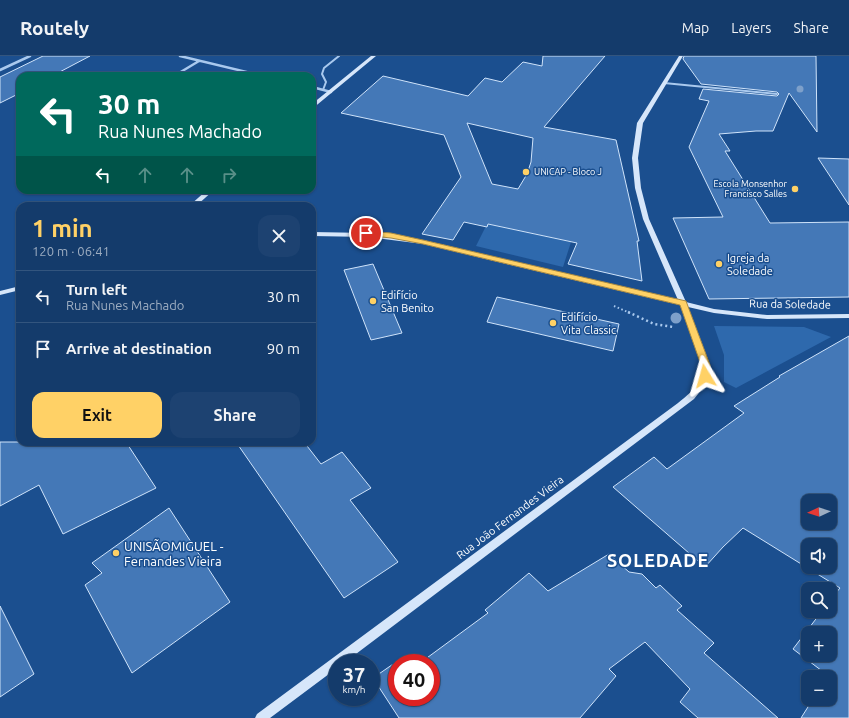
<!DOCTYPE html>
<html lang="en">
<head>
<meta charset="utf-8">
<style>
	:root { --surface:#143b6b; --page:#1d4271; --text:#f1f3f6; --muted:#9dadc1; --line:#33557e; --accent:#ffd166 }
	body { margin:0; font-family:Ubuntu,sans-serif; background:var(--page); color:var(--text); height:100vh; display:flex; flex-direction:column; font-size:15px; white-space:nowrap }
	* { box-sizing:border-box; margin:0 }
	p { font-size:13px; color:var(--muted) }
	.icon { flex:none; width:22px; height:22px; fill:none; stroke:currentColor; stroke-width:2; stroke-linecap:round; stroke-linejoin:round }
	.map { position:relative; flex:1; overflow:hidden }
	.side { position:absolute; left:16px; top:146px; width:300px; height:244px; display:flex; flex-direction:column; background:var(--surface); border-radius:12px; box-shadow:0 1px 3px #0004,0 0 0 1px var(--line) }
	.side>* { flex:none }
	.banner { position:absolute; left:16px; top:16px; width:300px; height:122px; border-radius:12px; box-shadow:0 1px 3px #0004,0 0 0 1px var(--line); background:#00695c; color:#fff; overflow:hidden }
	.needle { width:26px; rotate:266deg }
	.controls { position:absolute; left:801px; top:438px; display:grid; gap:8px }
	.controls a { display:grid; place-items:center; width:36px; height:36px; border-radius:8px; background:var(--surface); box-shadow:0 1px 3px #0004,0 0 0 1px var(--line); font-size:20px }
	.speed { position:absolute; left:328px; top:598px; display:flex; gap:8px; font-size:20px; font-weight:700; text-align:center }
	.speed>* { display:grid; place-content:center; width:52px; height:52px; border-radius:50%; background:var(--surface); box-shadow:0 1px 3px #0004,0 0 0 1px var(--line); line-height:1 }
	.speed small { font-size:10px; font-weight:400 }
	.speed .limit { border:6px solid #d22; background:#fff; color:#111 }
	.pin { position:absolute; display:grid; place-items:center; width:34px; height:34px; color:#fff; margin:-17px; border:2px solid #fff; border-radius:50%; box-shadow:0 1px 4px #0007 }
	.me { position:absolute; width:44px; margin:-22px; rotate:352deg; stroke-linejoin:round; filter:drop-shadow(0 0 3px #0008) }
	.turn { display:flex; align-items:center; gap:14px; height:84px; padding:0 16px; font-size:18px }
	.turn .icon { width:52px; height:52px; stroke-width:2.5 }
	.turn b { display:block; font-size:28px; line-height:34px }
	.lanes { display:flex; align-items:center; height:38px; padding:0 16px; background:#0003; justify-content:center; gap:20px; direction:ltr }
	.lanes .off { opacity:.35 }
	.round { display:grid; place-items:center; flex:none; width:42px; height:42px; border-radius:12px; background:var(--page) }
	.summary { display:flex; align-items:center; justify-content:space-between; height:68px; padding:0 16px }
	h1 { font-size:24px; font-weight:700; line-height:30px; color:var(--accent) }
	.cta { display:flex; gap:8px; margin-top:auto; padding:8px 16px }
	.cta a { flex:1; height:46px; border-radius:12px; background:var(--accent); color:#111; font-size:16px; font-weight:700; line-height:46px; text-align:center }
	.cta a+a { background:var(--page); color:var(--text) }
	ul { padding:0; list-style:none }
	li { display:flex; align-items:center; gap:12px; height:52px; padding:0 16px; border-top:1px solid var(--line) }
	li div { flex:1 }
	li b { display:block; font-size:15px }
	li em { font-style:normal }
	header { display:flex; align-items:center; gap:24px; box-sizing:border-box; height:56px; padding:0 20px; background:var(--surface); border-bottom:1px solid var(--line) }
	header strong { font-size:19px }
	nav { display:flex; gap:22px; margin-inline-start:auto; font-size:14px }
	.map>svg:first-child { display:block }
	.green { fill:#2e69ad }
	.building { fill:#4478b7; stroke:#cfe3fa; fill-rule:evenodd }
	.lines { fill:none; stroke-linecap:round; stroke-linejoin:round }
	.path-far1 { stroke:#a9c9ee; stroke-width:2; stroke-dasharray:1.5 2.5; stroke-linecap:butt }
	.path { stroke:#a9c9ee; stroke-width:2.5; stroke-dasharray:2 3; stroke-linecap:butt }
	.lane { stroke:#a9c9ee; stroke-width:2 }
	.street { stroke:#a9c9ee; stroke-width:2.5 }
	.secondary { fill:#d6e6fa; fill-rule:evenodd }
	.tree { fill:#7ea0ca }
	.route { fill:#ffd166; stroke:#a68842 }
	.poi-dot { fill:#ffd166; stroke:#1b4f8f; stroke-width:1.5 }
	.labels { text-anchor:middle; stroke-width:3; stroke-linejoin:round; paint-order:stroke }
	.far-poi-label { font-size:9px; fill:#fff; stroke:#1b4f8f; text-anchor:start }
	.poi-label { font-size:11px; fill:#fff; stroke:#1b4f8f; text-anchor:start }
	.street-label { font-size:11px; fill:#fff; stroke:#1b4f8f }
	.near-poi-label { font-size:13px; fill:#fff; stroke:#1b4f8f; text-anchor:start }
	.near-district-label { font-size:18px; font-weight:bold; letter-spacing:1px; fill:#fff; stroke:#1b4f8f }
</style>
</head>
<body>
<header>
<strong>Routely</strong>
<nav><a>Map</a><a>Layers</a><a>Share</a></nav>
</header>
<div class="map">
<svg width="849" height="662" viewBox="0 0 849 662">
	<rect width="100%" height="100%" fill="#1b4f8f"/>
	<path class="green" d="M487,168L571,186L563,211L476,190Z
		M714,270L804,271L831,281L736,332L724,326V299Z"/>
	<path class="building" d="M43,0H90L52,20H20V37L0,47V21Z
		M543,0H605L544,71L616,84L639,185H637L642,225L568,208L577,187L488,168L487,171L464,166L453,184L422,178L461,121L444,79L341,57L383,20L468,40L485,22L502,26L523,6L542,10ZM467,67L533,82L531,106L527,118L518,133L492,128Z
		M684,0H816L817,76L789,37L773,75H756L719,78L730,95H725L770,167L849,166V241L709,243L673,162L723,161L689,91L709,45L699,43L703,33L777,40L779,38L777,36L701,28L683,3Z
		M818,102L849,103V149Z
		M373,208L402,277L371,284L344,214Z
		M497,241L619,268L613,295L487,266Z
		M849,280V662H801L813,643H830V621L793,593L822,555H830V544L840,532L743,472L723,491L705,511L613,431L654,401L667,413L744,357L734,350L780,321L779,320ZM808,445H830V467H808ZM808,489H830V511H808ZM808,577H830V599H808Z
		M0,386H126L156,432L63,478L39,429L0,450Z
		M236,386H304L321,408L342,396L371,432L350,444L398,506L344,542Z
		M169,452L230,546L132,617L85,529L102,517L92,507Z
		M609,498L629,516L642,518L656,532L660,529L682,550L677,554L714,587L704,597L778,662H698L680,646L690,633L645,586L609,613L616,620L580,662H399L373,622L399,604L402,607H397V641H431V607H420L488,557L485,554L529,517L548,535Z
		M0,550L34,618L0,641Z"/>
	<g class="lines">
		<path class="path-far1" d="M614,250L630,257"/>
		<path class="path" d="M628,256L654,268L673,271"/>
		<path class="lane" d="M664,27L777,38
			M323,34L326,26L322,18L324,12L339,0"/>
		<path class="street" d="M180,0L263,20
			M0,14L30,0
			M174,20L199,5
			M312,31L331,36"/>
		<path class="secondary" d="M371,0H376L312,53V48Z
			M679,0H683L643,67L638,102L641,132L649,163L686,246L714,253L767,259L849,258V262L767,263L714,257L688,251L710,309L706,328L694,343L344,607H337V612L270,662H255L257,658L678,347C693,335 700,329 702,309L680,249L423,188L368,181L312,180V176L368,177L423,184L678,244L643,163L635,132L632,102L637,67Z
			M207,134H214L196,150H189Z
			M20,230V234L0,239V235Z"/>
	</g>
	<g class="tree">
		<circle cx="800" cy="33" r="3.5"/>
		<circle cx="676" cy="262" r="5.5"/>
	</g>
	<path class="route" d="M366,175L391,177L423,184L686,245L710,309V320L705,323L701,320V309L680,249L423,188L391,182L363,179V176Z"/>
	<g class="poi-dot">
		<circle cx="526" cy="116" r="4"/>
		<circle cx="795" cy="133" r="4"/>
		<circle cx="719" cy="208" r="4"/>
		<circle cx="373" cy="245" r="4"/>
		<circle cx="553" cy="267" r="4"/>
		<circle cx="116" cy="497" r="4"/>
	</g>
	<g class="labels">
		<g class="far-poi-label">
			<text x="534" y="119">UNICAP - Bloco J</text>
			<text x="787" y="131" text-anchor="end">Escola Monsenhor<tspan x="787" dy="10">Francisco Salles</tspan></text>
		</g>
		<g class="poi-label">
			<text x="727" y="206">Igreja da<tspan x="727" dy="13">Soledade</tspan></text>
			<text x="381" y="243">Edifício<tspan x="381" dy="13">San Benito</tspan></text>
			<text x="561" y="265">Edifício<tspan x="561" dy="13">Vita Classic</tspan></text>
		</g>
		<g class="street-label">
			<text transform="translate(790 248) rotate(1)" y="4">Rua da Soledade</text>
			<text transform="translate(510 461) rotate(-37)" y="4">Rua João Fernandes Vieira</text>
		</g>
		<g class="near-poi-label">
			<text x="124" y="495">UNISÃOMIGUEL -<tspan x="124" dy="15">Fernandes Vieira</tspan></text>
		</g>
		<g class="near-district-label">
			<text x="658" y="511">SOLEDADE</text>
		</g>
	</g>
</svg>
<div class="controls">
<a><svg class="needle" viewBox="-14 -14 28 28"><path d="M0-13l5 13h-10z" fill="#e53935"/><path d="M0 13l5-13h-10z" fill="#9dadc1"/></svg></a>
<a><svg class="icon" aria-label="sound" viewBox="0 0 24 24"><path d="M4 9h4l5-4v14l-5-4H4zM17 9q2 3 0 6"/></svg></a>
<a><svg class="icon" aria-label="search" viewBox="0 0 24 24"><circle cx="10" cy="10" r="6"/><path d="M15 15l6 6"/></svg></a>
<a>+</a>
<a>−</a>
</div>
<div class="speed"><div>37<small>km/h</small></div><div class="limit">40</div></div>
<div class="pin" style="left:366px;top:177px;background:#d93025"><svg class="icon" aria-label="arrive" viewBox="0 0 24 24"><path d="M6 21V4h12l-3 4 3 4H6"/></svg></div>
<svg class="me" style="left:705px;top:320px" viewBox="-20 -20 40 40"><path d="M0-17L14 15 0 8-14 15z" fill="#ffd166" stroke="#fff" stroke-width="4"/></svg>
<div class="banner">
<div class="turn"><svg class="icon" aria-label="left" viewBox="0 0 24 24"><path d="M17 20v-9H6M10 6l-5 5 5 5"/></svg><div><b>30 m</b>Rua Nunes Machado</div></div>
<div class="lanes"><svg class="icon" aria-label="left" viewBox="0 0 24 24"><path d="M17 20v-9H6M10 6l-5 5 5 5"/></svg><svg class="icon off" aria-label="ahead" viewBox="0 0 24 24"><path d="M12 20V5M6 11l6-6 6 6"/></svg><svg class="icon off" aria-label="ahead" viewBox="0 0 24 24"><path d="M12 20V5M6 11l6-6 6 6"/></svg><svg class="icon off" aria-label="right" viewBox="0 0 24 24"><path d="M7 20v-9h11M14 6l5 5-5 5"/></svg></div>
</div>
<section class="side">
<div class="summary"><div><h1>1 min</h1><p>120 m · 06:41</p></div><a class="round"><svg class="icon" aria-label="close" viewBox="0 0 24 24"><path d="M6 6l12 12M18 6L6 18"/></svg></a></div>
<ul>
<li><svg class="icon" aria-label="left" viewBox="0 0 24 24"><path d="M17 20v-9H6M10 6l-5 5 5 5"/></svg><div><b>Turn left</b><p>Rua Nunes Machado</p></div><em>30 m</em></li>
<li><svg class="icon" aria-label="arrive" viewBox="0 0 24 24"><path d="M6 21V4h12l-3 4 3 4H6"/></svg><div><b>Arrive at destination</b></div><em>90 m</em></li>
</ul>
<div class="cta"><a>Exit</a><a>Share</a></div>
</section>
</div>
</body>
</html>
